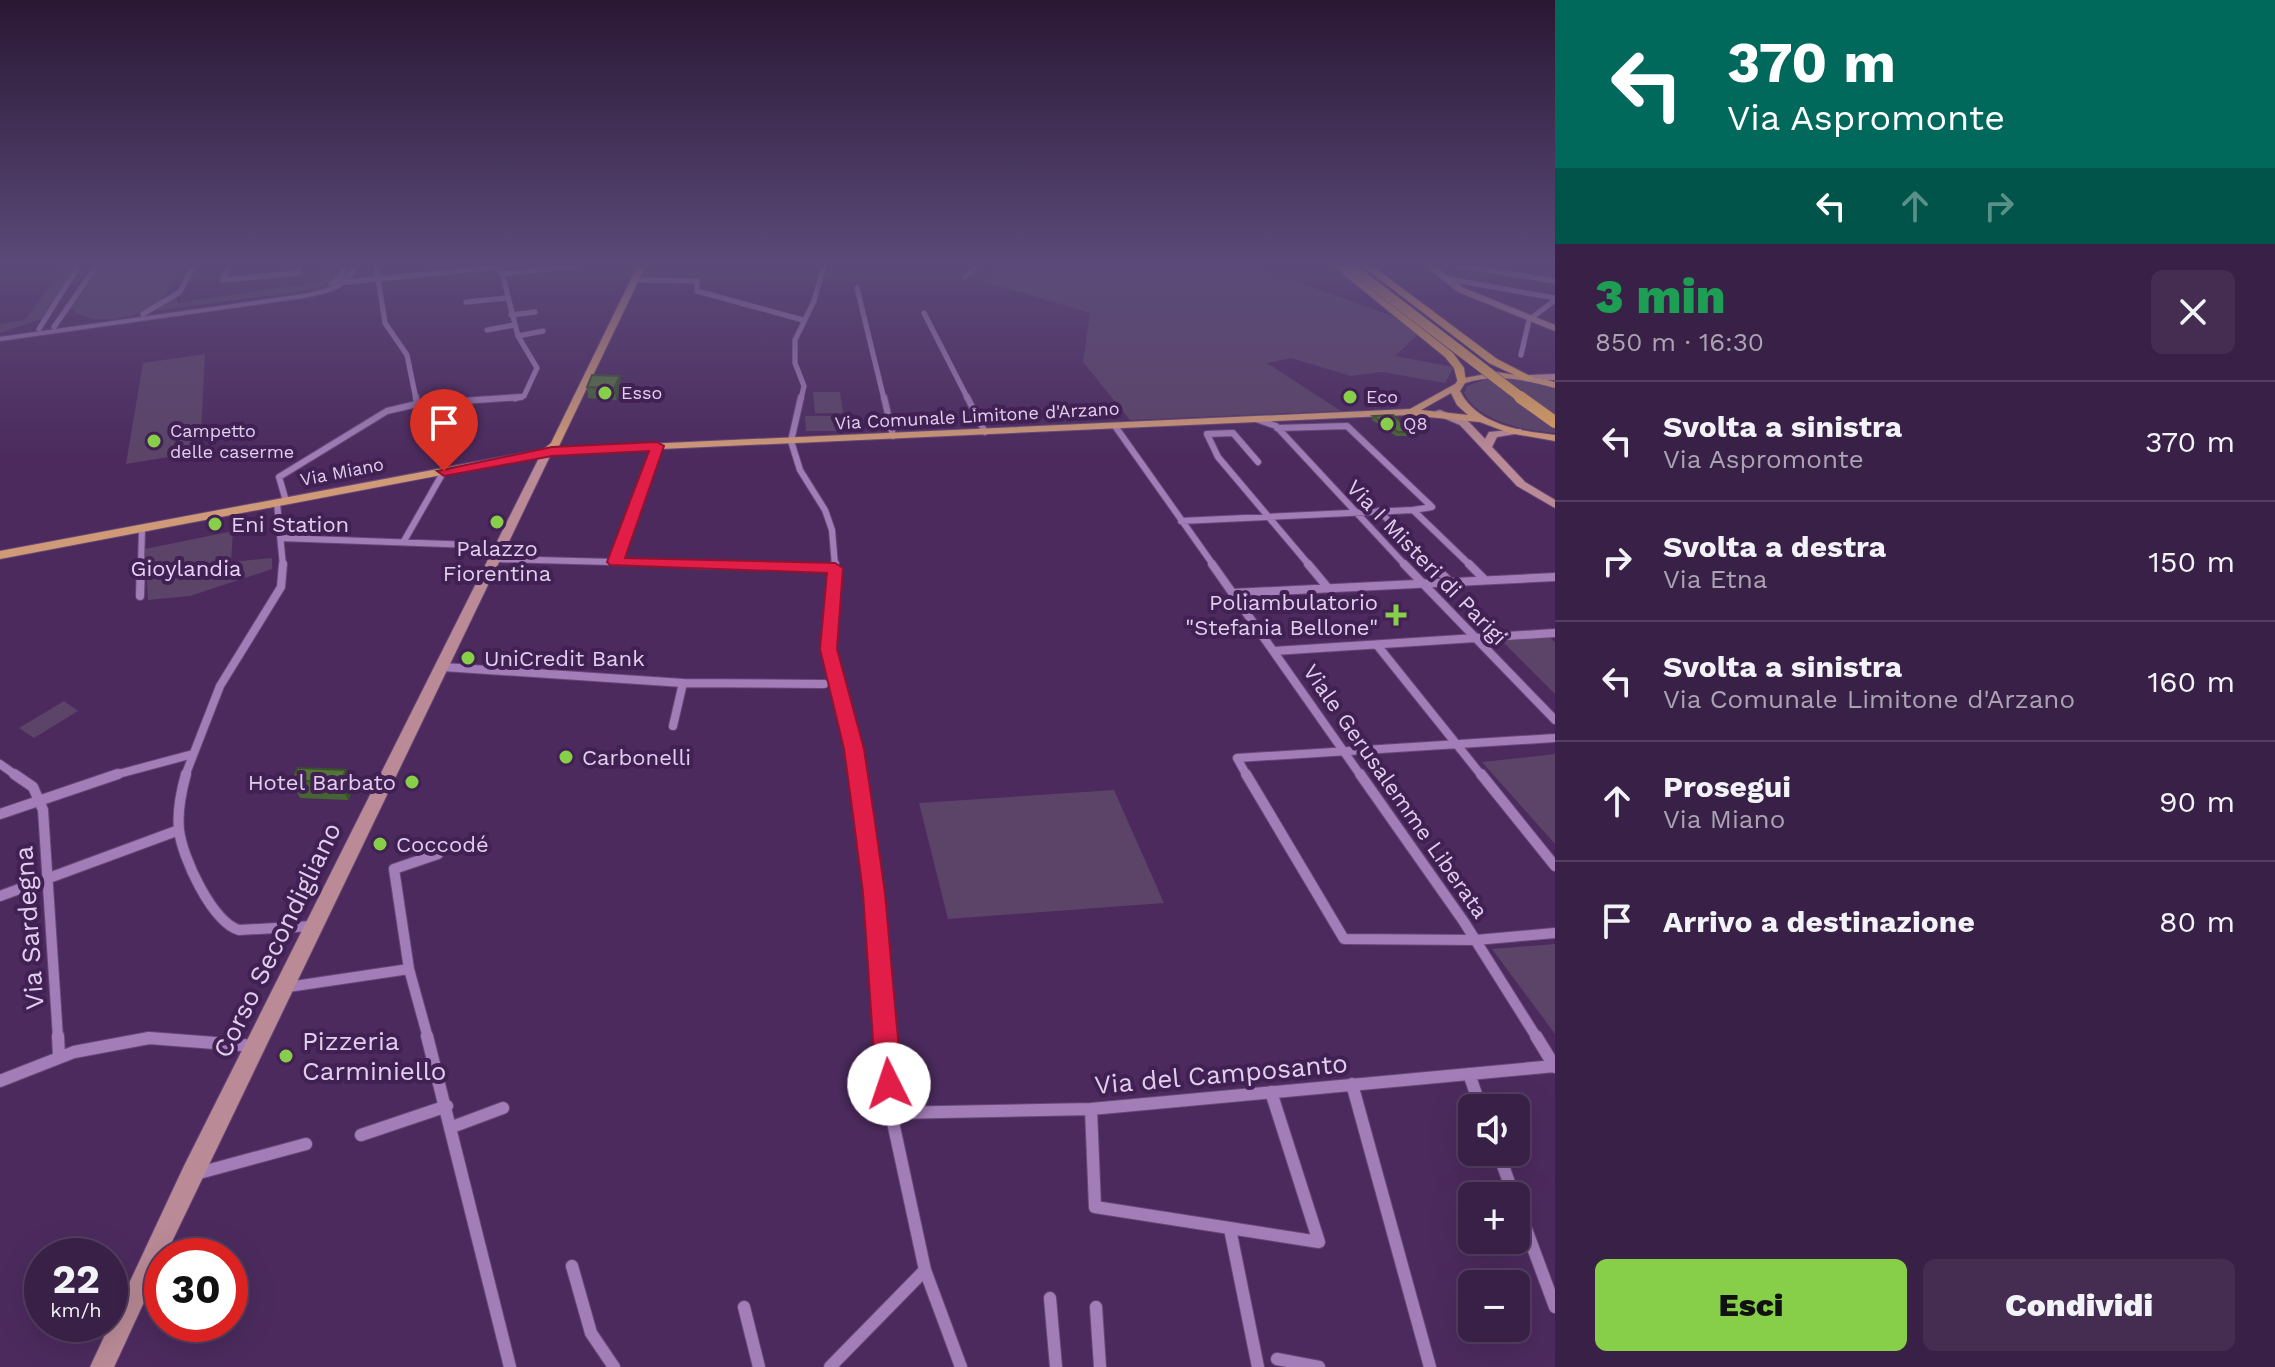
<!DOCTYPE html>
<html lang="it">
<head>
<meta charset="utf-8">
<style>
	:root { --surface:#392046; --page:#442d51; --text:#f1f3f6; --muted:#aba3b3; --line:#533e5f; --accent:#88cf49 }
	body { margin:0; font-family:"Work Sans",sans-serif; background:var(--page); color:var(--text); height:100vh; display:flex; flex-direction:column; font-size:30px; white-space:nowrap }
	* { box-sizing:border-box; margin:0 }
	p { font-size:26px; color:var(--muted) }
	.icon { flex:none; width:44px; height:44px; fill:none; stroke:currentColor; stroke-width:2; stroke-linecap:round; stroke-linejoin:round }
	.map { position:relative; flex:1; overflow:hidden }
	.side { display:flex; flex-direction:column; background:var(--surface); width:720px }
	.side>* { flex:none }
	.hud { background:#00695c; color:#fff; overflow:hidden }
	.controls { position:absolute; left:1458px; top:1094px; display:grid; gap:16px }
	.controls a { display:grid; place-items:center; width:72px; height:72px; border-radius:12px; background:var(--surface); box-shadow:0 8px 32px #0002,0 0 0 2px var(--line); font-size:40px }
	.speed { position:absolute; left:24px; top:1238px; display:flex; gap:16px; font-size:40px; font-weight:700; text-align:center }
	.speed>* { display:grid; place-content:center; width:104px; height:104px; border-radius:50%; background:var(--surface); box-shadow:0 8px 32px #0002,0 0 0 2px var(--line); line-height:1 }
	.speed small { font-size:20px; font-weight:400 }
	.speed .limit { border:12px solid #d22; background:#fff; color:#111 }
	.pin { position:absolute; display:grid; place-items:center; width:68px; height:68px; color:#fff; margin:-82px -34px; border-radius:50% 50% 50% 0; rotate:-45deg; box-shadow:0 0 8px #0007 }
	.pin .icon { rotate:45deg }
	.me { position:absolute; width:88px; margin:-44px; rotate:356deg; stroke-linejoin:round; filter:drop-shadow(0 0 6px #0008) }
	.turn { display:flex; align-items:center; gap:28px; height:168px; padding:0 40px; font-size:36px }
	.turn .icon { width:104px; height:104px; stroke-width:2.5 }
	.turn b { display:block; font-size:56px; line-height:68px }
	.lanes { display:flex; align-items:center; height:76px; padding:0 40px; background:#0003; justify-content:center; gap:40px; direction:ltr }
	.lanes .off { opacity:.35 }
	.round { display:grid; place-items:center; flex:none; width:84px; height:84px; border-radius:12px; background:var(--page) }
	.overview { display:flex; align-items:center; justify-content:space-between; height:136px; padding:0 40px }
	h1 { font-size:48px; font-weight:800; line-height:60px; color:#1e9e55 }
	.primary-button { display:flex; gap:16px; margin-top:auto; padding:16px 40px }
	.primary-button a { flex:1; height:92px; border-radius:12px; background:var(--accent); color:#111; font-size:32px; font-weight:800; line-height:92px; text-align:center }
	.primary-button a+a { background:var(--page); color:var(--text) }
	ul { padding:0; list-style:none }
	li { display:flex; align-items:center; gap:24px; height:120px; padding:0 40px; border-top:2px solid var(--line) }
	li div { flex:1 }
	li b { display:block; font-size:30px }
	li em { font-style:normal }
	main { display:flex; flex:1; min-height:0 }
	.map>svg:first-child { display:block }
	.green { fill:#5b4467 }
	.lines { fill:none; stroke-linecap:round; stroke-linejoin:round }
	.minor-far4-casing { stroke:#664875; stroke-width:6 }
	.minor-far3-casing { stroke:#664875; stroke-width:8 }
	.minor-far2-casing { stroke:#664875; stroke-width:10 }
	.minor-far1-casing { stroke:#664875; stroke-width:12 }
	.minor-casing { stroke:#664875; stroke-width:14 }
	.tertiary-casing { stroke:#664875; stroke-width:2 }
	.secondary-casing { stroke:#664875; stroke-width:2 }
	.primary-casing { stroke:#664875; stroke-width:2 }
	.trunk-casing { stroke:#664875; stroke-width:2 }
	.minor-far4 { stroke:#a27db7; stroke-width:5 }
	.minor-far3 { stroke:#a27db7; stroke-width:6 }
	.minor-far2 { stroke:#a27db7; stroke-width:8 }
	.minor-far1 { stroke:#a27db7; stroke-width:10 }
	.minor { stroke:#a27db7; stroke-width:12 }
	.tertiary { fill:#a27db7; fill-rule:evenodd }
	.secondary { fill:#ba8b97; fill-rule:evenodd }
	.primary { fill:#d19a77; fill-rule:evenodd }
	.trunk { fill:#e1a462; fill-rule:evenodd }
	.trunk-bridge-far1-casing { stroke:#664875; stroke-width:11; stroke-linecap:butt }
	.trunk-bridge-casing { stroke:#664875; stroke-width:14; stroke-linecap:butt }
	.trunk-bridge-far1 { stroke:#e1a462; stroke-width:10 }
	.trunk-bridge { stroke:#e1a462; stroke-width:12 }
	.wall { fill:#476532 }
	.shaded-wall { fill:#3a5229 }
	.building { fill:#53753a; stroke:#3a5229; stroke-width:2 }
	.route { fill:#e11d48; stroke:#92132f; stroke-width:2 }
	.poi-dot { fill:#88cf49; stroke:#412053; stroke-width:3 }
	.labels { text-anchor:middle; stroke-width:8; stroke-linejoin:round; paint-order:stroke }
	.far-poi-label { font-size:18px; fill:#e1ceed; stroke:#412053; text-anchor:start }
	.far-street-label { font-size:18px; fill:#e1ceed; stroke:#412053 }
	.poi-label { font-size:22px; fill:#e1ceed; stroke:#412053; text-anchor:start }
	.street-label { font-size:22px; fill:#e1ceed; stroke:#412053 }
	.park-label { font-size:22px; fill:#e9d2f7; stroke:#412053 }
	.near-street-label { font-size:26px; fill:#e1ceed; stroke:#412053 }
	.near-poi-label { font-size:26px; fill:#e1ceed; stroke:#412053; text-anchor:start }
</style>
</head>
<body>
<main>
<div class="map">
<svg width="1555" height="1367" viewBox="0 0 1555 1367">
	<rect width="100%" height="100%" fill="#4c2a5e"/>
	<path class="green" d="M71,265L75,269L44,318L0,333V324L24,320L61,273L55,266Z
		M102,265H192C167,278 178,279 164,297C148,318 86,330 71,307Z
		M322,265H342L340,277L318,289L155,311L175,296L178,303L320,282Z
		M1002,265H1251L1425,328L1395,356L1454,367L1445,383L1382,372L1351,376L1291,358L1267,363L1341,411L1130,420L1083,362L1090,313L983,281Z
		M205,354L200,452L126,464L143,363Z
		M1489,378L1527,380L1555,387V433C1525,430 1480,423 1464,393L1467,386Z
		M813,392H840L843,413H815Z
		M843,416L845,431H806L805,416Z
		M233,531L231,562L272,558V569L190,596L148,600L145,549Z
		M1548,636L1555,642V694L1500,639Z
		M64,701L78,711L34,738L19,728Z
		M1555,754V844L1482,762Z
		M1114,790L1164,903L948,919L919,803Z
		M1555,944V1034L1492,949Z"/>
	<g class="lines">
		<g class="minor-far4-casing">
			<path id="minor-far4" d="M229,265L223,280L298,273L300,265
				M376,265L385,323L407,355L416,399
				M500,265L518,336L537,368L524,396L515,399
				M1456,265L1555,281
				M501,274L582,265
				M965,277L977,265
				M1443,278L1555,298
				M635,280L697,281V291L803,320
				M346,282L500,267
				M857,288L884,399
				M466,302L507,298
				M924,313L968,399
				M143,314L180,292L194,265
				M511,315L535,312
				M54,327L97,265
				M39,329L79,265
				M487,330L514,325
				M518,336L543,331
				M1521,355L1529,320L1555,300
				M801,399L804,386L795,363V340L814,301L824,265"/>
		</g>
		<g class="minor-far3-casing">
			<path id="minor-far3" d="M416,397L417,404
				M801,397L791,441L800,470L825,510L832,530L835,566
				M884,397L893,436
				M967,397L985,432
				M1256,419L1276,426L1406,566
				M1115,426L1214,566
				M1277,428L1347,426L1432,507L1413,510L1471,566
				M426,440L431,427L458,422L466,402
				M1258,462L1233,433L1207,434L1218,457L1310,566
				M286,501L279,477L387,411L417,404L521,397
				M277,503L283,566
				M1379,511L1434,566
				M1181,521L1413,510
				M281,538L501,546
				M404,541L444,471
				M495,559L764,566
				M615,562L657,446
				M141,566L142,528"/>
		</g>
		<g class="minor-far2-casing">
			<path id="minor-far2" d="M688,564L835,568
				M835,564L828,649L858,776
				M1212,564L1361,776
				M1308,564L1328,588
				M1404,564L1555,720
				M1432,564L1450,582
				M1469,564L1485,580
				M1233,593L1555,577
				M140,596L141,564
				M1377,645L1482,776
				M1274,651L1555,633
				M443,667L683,683L824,684
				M673,726L683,683
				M0,764L17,776
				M111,776L193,754
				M185,776L220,686L281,587L283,564
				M1247,776L1237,758L1555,738"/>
		</g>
		<g class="minor-far1-casing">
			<path id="minor-far1" d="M14,774L33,787L43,810L58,1038
				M186,774C181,792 177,811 179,830C182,857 212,922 239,930L314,926
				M858,774L874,893L885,1038
				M1246,774L1344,939L1476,940L1555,933
				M1360,774L1464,922L1537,1038
				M1481,774L1555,866
				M0,814L118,774
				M0,896L179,830
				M288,987L409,969
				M147,1038H153
				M428,1038L409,969L394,869L438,854"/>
		</g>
		<g class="minor-casing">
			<path id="minor" d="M58,1036L59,1056
				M427,1036L510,1367
				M885,1036L891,1113L925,1270L961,1367
				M1536,1036L1555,1067
				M1469,1074L1481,1108
				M0,1081L74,1052L149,1038L254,1046
				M1352,1084L1430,1367
				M1091,1109L1095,1207L1319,1242L1271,1092
				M891,1113L1091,1109L1555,1066
				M452,1127L503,1108
				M361,1135L447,1106
				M1498,1152L1514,1196
				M199,1173L306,1144
				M1516,1202L1555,1307
				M1230,1229L1258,1367
				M572,1266L591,1333L614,1367
				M1050,1298L1056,1367
				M744,1307L759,1367
				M1096,1307L1100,1367
				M1277,1359L1319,1367
				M830,1367L925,1270"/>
		</g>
		<g class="tertiary-casing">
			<path id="tertiary" d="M342,265H348C346,275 340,286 329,285V283L339,275Z
				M352,265H358C350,290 327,293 304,298L0,341V337L304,294C324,289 344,287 352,265Z"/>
		</g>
		<g class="secondary-casing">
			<path id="secondary" d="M1425,265H1434L1464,288L1555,325V331L1458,292Z
				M1555,374V380L1529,381L1524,378L1529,375Z
				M1440,410L1468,421L1485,439L1489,432L1521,429V433L1497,437L1492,447L1525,482L1555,500V508L1517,486L1460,425L1436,415V411Z
				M547,449L552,452L165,1256H162V1263L114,1367H90L184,1166L542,452Z"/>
		</g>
		<g class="primary-casing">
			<path id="primary" d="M638,265H646L558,448L1410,409L1455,384L1459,379L1497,372L1547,380L1555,382V388C1525,380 1496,373 1465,383L1460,391C1477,425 1520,431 1555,435V441L1509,433L1480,422L1407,415L552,454L0,559V551L544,449L551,443ZM1451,393L1457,405L1468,415L1421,410Z"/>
		</g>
		<g class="trunk-casing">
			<path id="trunk" d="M1332,265H1342L1453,353L1464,368L1466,383H1458L1454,368L1445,357Z
				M1361,265H1371L1497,359L1534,378L1525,380L1489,363Z"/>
		</g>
		<use href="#minor-far4" class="minor-far4"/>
		<use href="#minor-far3" class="minor-far3"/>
		<use href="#minor-far2" class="minor-far2"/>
		<use href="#minor-far1" class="minor-far1"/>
		<use href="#minor" class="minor"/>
		<use href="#tertiary" class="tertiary"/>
		<use href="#secondary" class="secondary"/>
		<use href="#primary" class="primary"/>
		<use href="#trunk" class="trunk"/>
		<g class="trunk-bridge-far1-casing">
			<path id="trunk-bridge-far1" d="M1348,265L1523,399"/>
		</g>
		<g class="trunk-bridge-casing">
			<path id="trunk-bridge" d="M1520,397L1555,422"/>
		</g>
		<use href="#trunk-bridge-far1" class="trunk-bridge-far1"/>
		<use href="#trunk-bridge" class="trunk-bridge"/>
	</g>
	<path class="wall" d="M587,387L621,388L616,400L588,398Z
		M1373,416L1411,432L1409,436H1396L1372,420Z
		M346,770L354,788L348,800L300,798L291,780Z"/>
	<path class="shaded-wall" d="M620,376L621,388L616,400L614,388Z
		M346,770L354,788L348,800L340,783Z"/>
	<path class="building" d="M592,375L620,376L614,388L587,387Z
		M1393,415L1411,432H1398L1373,416Z
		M298,768L346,770L340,783L291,780Z"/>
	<linearGradient id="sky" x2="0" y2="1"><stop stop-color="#2a1734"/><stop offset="0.58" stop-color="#5b4a79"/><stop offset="1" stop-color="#5b4a79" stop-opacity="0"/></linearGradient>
	<rect width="1555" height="457" fill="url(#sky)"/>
	<path class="route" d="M657,442L664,446L625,558L835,563L843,568L837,649L864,749L874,815L885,893L902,1084L898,1093L889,1097L880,1093L876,1084L863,893L853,815L844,749L820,649L827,573L610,565L607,562L649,451L552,456L444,476L437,471L552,447Z"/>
	<g class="poi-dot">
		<circle cx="605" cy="393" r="8"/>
		<circle cx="1350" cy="397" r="8"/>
		<circle cx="1387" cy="424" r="8"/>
		<circle cx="154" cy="441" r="8"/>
		<circle cx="497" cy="522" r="8"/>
		<circle cx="215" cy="524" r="8"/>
		<path d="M1392 603h8v8h8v8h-8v8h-8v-8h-8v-8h8z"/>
		<circle cx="468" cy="658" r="8"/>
		<circle cx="566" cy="757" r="8"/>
		<circle cx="412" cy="782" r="8"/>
		<circle cx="380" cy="844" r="8"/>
		<circle cx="286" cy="1056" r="8"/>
	</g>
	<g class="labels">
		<g class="far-poi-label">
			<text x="621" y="399">Esso</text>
			<text x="1366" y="403">Eco</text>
			<text x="1403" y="430">Q8</text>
			<text x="170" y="437">Campetto<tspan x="170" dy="21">delle caserme</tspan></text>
		</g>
		<g class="far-street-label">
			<text transform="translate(977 416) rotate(-3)" y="6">Via Comunale Limitone d'Arzano</text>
			<text transform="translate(342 472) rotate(-11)" y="6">Via Miano</text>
		</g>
		<g class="poi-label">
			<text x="231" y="532">Eni Station</text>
			<text x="497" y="556" text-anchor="middle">Palazzo<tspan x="497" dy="25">Fiorentina</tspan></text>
			<text x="1378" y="610" text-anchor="end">Poliambulatorio<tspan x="1378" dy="25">"Stefania Bellone"</tspan></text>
			<text x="484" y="666">UniCredit Bank</text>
			<text x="582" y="765">Carbonelli</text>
			<text x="396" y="790" text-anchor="end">Hotel Barbato</text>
			<text x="396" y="852">Coccodé</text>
		</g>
		<g class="street-label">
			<text transform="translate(1427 562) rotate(46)" y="8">Via I Misteri di Parigi</text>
			<text transform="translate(1396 791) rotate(55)" y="8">Viale Gerusalemme Liberata</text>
		</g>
		<g class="park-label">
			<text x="186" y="576">Gioylandia</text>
		</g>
		<g class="near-street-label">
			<text transform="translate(29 928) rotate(-94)" y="9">Via Sardegna</text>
			<text transform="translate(277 940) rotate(-64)" y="9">Corso Secondigliano</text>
			<text transform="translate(1221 1074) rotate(-5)" y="9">Via del Camposanto</text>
		</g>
		<g class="near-poi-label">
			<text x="302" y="1050">Pizzeria<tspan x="302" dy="30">Carminiello</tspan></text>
		</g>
	</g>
</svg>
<div class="controls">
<a><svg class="icon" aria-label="sound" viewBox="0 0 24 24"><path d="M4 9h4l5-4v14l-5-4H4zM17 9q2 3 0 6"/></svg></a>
<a>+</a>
<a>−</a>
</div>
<div class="speed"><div>22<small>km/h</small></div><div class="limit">30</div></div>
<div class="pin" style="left:444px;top:471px;background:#d93025"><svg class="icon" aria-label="arrive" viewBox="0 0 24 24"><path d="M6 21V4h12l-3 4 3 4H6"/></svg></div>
<svg class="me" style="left:889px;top:1084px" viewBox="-20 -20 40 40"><circle r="19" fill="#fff"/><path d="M0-13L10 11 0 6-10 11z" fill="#e11d48"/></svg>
</div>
<section class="side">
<div class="hud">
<div class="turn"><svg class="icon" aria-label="left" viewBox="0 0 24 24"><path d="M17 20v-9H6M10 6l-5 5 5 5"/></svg><div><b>370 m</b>Via Aspromonte</div></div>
<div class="lanes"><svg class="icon" aria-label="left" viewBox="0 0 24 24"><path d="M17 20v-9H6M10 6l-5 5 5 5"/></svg><svg class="icon off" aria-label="ahead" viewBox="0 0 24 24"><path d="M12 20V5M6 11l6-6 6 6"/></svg><svg class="icon off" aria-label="right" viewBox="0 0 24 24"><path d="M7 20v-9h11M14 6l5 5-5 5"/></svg></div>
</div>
<div class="overview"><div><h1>3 min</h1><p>850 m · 16:30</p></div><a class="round"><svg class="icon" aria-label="close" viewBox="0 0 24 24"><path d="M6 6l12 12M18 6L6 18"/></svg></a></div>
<ul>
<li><svg class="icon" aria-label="left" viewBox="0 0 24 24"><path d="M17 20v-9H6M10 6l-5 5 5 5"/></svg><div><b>Svolta a sinistra</b><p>Via Aspromonte</p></div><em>370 m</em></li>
<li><svg class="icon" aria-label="right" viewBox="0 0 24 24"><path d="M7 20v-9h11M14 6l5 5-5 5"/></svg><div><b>Svolta a destra</b><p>Via Etna</p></div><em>150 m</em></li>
<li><svg class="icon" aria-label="left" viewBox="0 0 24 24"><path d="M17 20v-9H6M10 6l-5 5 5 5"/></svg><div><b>Svolta a sinistra</b><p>Via Comunale Limitone d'Arzano</p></div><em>160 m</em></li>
<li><svg class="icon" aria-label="ahead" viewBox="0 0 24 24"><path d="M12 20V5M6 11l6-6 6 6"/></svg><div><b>Prosegui</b><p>Via Miano</p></div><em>90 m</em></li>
<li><svg class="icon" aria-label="arrive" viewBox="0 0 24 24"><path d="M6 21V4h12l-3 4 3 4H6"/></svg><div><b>Arrivo a destinazione</b></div><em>80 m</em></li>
</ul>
<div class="primary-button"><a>Esci</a><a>Condividi</a></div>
</section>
</main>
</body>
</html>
